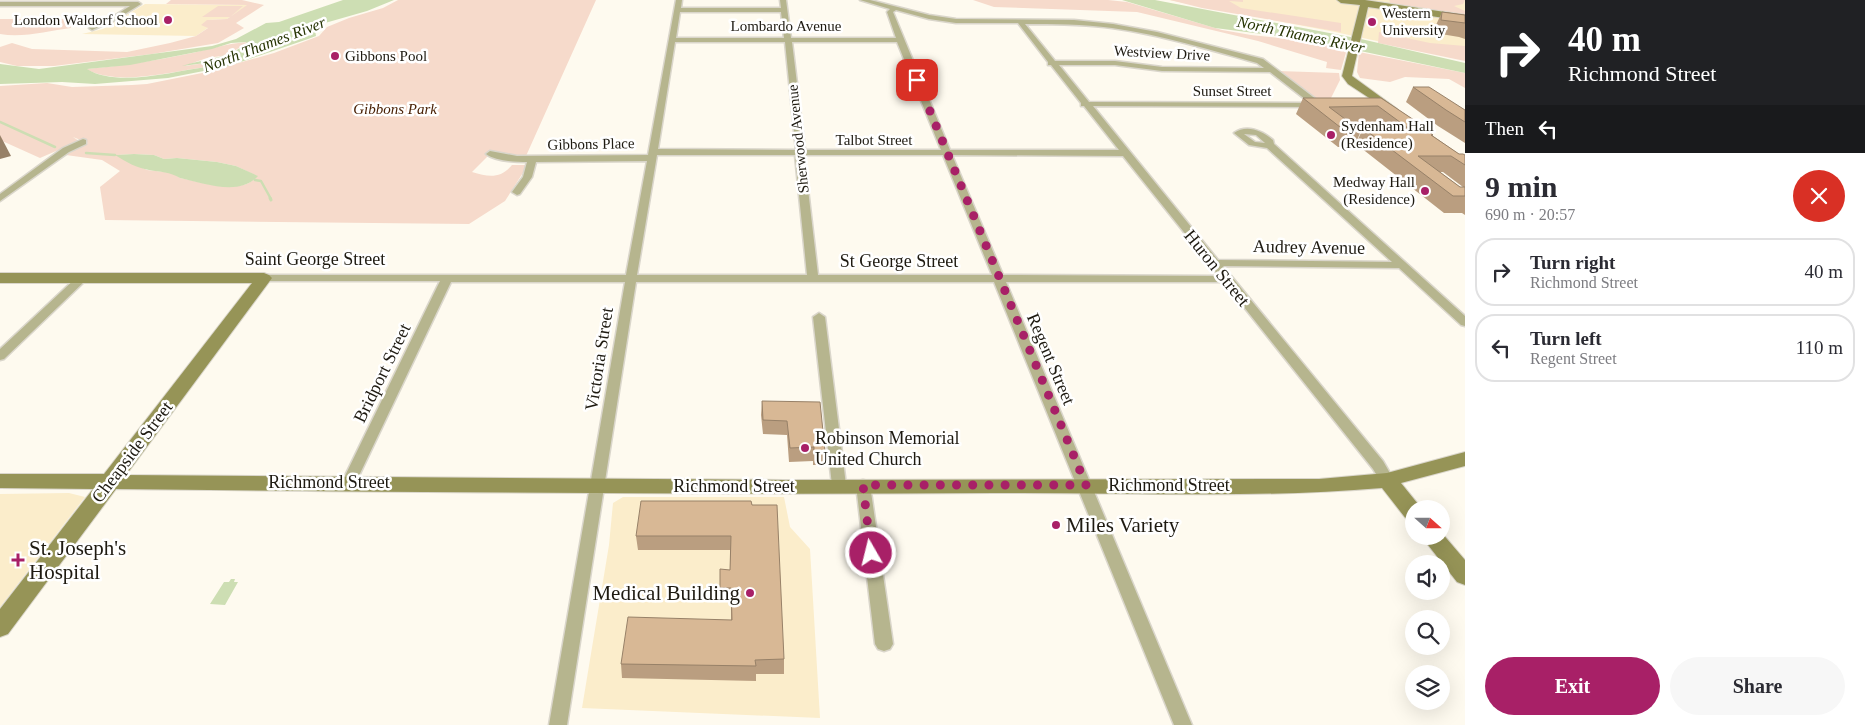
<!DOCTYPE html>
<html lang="en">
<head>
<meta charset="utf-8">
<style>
	:root { --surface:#fff; --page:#f7f7f7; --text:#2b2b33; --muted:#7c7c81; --line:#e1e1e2; --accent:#a82067 }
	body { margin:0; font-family:"Times New Roman",serif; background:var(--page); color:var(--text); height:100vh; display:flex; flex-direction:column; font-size:19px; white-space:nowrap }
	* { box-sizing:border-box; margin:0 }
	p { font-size:16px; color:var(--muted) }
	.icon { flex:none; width:28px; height:28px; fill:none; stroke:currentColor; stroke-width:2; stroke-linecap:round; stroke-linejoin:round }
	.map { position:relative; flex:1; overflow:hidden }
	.sheet { display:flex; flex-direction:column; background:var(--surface); width:400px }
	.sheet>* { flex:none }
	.banner { background:#202124; color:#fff; overflow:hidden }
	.needle { width:32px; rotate:111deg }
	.fabs { position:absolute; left:1405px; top:500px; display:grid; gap:10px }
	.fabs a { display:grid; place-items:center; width:45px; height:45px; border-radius:50%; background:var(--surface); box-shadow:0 5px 20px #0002; font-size:25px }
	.pin { position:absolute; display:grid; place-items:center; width:42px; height:42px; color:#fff; margin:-21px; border-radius:10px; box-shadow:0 2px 8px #0006 }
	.me { position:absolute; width:55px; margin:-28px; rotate:352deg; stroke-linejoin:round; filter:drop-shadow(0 0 4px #0008) }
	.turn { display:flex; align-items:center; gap:18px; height:105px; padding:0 20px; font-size:22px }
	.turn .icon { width:65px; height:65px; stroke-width:2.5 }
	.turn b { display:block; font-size:35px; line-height:42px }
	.then { display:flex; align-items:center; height:48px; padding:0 20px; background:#0003; gap:10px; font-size:19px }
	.round { display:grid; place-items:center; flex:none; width:52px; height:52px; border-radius:26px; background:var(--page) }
	.summary { display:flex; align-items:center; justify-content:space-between; height:85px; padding:0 20px }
	h1 { font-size:30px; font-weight:600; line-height:38px }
	.cta { display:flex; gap:10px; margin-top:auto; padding:10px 20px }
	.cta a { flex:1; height:58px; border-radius:30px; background:var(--accent); color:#fff; font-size:20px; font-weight:600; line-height:58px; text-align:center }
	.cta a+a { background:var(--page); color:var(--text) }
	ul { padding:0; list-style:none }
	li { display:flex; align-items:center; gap:15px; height:68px; margin:0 10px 8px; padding:0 10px; border:2px solid var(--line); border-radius:20px }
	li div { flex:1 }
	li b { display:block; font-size:19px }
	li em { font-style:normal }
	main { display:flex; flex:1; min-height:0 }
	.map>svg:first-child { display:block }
	.built { fill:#fbedcb }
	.green { fill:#f6dacb; fill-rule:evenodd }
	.water { fill:#cddeb3; fill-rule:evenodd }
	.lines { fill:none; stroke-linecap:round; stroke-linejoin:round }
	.stream-far1 { stroke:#cddeb3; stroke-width:2.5 }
	.stream { stroke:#cddeb3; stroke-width:3 }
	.street-casing { stroke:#dad6cb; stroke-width:3 }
	.secondary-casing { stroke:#dad6cb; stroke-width:2 }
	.street { fill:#b6b58e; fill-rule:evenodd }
	.secondary { fill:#969457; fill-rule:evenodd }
	.wall { fill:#ba9e80; fill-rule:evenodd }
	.shaded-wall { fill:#978168 }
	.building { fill:#d8b895; stroke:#978168 }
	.route { stroke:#a82067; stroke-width:9; stroke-dasharray:0 16.2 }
	.poi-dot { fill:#a82067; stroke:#fff; stroke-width:2 }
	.labels { text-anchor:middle; stroke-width:5; stroke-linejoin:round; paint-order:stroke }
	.far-poi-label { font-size:15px; fill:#1e1a11; stroke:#fff; text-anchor:start }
	.far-street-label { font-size:15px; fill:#1e1a11; stroke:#fff }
	.far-park-label { font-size:15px; font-style:italic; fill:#492105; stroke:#fff }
	.far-water-label { font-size:16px; font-style:italic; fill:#253302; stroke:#fff }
	.street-label { font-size:18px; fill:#1e1a11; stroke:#fff }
	.poi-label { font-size:18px; fill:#1e1a11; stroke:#fff; text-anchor:start }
	.near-poi-label { font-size:21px; fill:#1e1a11; stroke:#fff; text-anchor:start }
</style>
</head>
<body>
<main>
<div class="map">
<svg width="1465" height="725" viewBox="0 0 1465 725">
	<rect width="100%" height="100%" fill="#fefaef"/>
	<path class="built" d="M1169,0H1465V60L1335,32Z
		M145,4L248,5L227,19L207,20L209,27L196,36L82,34L103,29Z
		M69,493L85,497L0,607V494Z
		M623,497H784L790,527L810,549L820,718L582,708L609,545L613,503Z"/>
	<path class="green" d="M171,0H242L264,5L236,23L244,28L218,43L152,54L54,66H17L0,62V47L12,43L32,49L127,52L170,43L196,36L208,28L201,25L207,20L227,19L247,5L166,4Z
		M398,0H596L526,156L490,154L472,172C489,177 500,179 512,165H526V168L505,201L469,224L105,220L100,187L120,171L102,160L66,155L88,143L73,137L79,141L40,158L0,140V86L47,83L72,87L132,85L147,84L207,72L274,53L319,36L327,27L349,18L383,8ZM134,154L154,155L164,159L177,158L217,162L236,166L257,176C243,196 201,182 180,178L173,173L147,170L116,155Z
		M973,0H1108L1127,2L1222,30L1251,35L1308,41L1347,49L1341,70L1326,68L1327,62L1258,41L1137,12L994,7Z
		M1170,0H1243V2L1229,1L1241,8L1341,23V32L1202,8Z
		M1389,0H1465L1463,4L1454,6L1465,11V15L1391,4Z
		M218,6H243L230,17H202Z
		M0,19H68L71,28C48,31 23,38 0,34Z
		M1379,32L1430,43L1465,46V61L1378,43Z
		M248,42L228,55L207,58L184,66L214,62L207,67C171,71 120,87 86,69C120,66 153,61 187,54C208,50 227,43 248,42Z
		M1359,52L1465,73V88L1449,79L1405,77L1390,82L1360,78L1357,72Z
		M1278,71L1339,73L1340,80L1329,102L1317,101Z"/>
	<path class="water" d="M343,0H394L367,11L318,25L315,30L316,36L308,39L229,66L168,78L95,84L62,82L0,84V64L39,69L212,46L236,39L266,23L279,22ZM247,42C233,58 203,59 182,66L213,62L207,67C173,71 118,88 87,69L130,65L212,49L231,43Z
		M1122,0H1155L1361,39L1465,63V73L1308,40L1215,28Z
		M134,154L154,155L164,159L177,158L217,162L236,166L258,176C240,197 203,183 180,178C170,172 160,172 149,170C137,168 126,162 115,155Z
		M231,579H235L234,582H238L225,605L210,604L224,582H229Z"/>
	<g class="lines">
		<path class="stream-far1" d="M0,122L55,147
			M86,153L115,155
			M255,180L261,181L271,199"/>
		<path class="stream" d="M270,198L271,200"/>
		<g class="street-casing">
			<path id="street" d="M676,0H682L681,8H781L780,0H786L791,38H896L887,12L890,9L860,0H870L929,15L956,19L1074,20L1113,24L1157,32L1263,59L1321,103L1322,105L1318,107L1093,106L1218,260L1392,262L1267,148L1249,145L1234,133C1247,124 1262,131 1273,140L1274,144L1465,316V326L1461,325L1399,268L1223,266L1383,461L1394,480L1392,484L1387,485L1382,484L1373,469L1224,282H1006L1192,725H1174L994,282H636L567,725H549L625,282H451L356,482L354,486L349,487L344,486L342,482L440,281H264L258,278L264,275H626L647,161L536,162L532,177L520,194L517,195L512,192L523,177L527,162C515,162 495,161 486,154L490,151L517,156L648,155ZM896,10L929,19L956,23H1018L1048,62V65H1051L1081,103V106H1084L1119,150H950L893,12ZM680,12H781L784,38H676ZM1025,24C1054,24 1083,24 1112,28C1162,35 1210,50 1257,63L1264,68L1162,67L1115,61H1055ZM675,42H785L796,150L658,149ZM792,42H897L941,150H805ZM1059,65H1115L1162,71L1270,72L1310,103L1089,102ZM1244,134L1256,135L1265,143L1255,142ZM657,155H795L807,275H637ZM804,155H943L992,275H818ZM952,155L1123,156L1219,276L1003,275Z
				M0,2H138L141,4L115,20L92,30L89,28L90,27L111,18L130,6H0Z
				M83,139L86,140V144L69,152L0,201V194L63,148Z
				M82,275L88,278L86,280L4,359L0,360V349L78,276Z
				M819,313L825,317L846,485L844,489L839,490L834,489L832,485L813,317Z
				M863,480L868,481L870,485L893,644L890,649L884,651L878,649L875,644L856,485L858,481Z"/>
		</g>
		<g class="secondary-casing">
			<path id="secondary" d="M1337,0H1365L1465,15V21L1368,7L1352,76L1396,108L1398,110L1392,113L1348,84L1342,76L1360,5L1341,3Z
				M0,273H264L269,275L272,278L126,475L784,480L1319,479L1387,473L1465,452V466L1401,483L1422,509H1414V522L1407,520L1382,488C1253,499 1123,492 994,493C701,495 408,492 116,489L8,634L0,637V609L93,489L0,488V474H104L252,283H0Z
				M1441,532L1465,560V585L1457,582L1421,536H1441Z"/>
		</g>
		<use href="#street" class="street"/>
		<use href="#secondary" class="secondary"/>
	</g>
	<path class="wall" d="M1442,12L1465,15V39L1459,37L1435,33L1436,25Z
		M1413,87L1465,110V143L1438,126L1406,102Z
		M1303,98H1381L1432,132L1431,133L1433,135V136L1459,154L1465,155V215L1462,213H1444L1356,144L1363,128H1379L1371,122H1350L1361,131L1354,147H1338L1296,114ZM1440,172H1443L1463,187H1460Z
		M762,401L825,451L824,465H813V461L789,462L787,435L763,434L761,415Z
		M751,501L784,659V674H756V681L622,678L621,664L731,620V602H720V588L730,570V550H638L636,536Z"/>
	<path class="shaded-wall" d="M0,135L11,156L0,159Z"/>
	<path class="building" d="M1442,12L1465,15V23L1441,20Z
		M1413,87H1429L1465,110V122L1446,110Z
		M1303,98H1381L1432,132H1429L1433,135H1431L1459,154H1463L1465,155V165L1451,156H1418L1460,187H1465V196H1453L1363,128H1408L1378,106L1329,107L1361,131H1345Z
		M762,401L820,402L825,451H814V447L790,448L787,421L763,420Z
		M641,501H751L752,505H777L784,659L755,660L756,666L621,664L628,617L732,620L731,588H720V569L730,570L731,536H636Z"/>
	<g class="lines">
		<path class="route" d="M871,553L863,485H1086L917,80"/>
	</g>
	<g class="poi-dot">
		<circle cx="168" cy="20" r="5"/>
		<circle cx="1372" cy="22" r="5"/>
		<circle cx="335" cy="56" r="5"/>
		<circle cx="1331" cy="135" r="5"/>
		<circle cx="1425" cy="191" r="5"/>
		<circle cx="805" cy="448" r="5"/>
		<circle cx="1056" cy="525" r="5"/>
		<path d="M15.5 552.5h5v5h5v5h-5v5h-5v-5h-5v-5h5z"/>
		<circle cx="750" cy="593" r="5"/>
	</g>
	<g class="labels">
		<g class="far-poi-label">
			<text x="1382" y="18">Western<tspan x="1382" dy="17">University</tspan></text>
			<text x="158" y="25" text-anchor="end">London Waldorf School</text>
			<text x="345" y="61">Gibbons Pool</text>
			<text x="1341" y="131">Sydenham Hall<tspan x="1341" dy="17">(Residence)</tspan></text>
			<text x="1415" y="187" text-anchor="end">Medway Hall<tspan x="1415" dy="17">(Residence)</tspan></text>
		</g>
		<g class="far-street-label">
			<text x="786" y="31">Lombardo Avenue</text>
			<text transform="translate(1162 53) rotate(3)" y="5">Westview Drive</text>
			<text x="1232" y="96">Sunset Street</text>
			<text transform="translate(798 139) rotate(-96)" y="5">Sherwood Avenue</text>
			<text x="874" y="145">Talbot Street</text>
			<text transform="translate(591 144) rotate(-1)" y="5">Gibbons Place</text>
		</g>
		<g class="far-park-label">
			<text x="395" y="114">Gibbons Park</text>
		</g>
		<g class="far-water-label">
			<text transform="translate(1301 34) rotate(12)" y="6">North Thames River</text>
			<text transform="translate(264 44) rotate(-21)" y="6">North Thames River</text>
		</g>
		<g class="street-label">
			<text transform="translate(1309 247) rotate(1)" y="6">Audrey Avenue</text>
			<text x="315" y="265">Saint George Street</text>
			<text x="899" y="267">St George Street</text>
			<text transform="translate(1217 268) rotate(51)" y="6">Huron Street</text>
			<text transform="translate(599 359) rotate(-81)" y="6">Victoria Street</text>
			<text transform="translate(1051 359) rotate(67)" y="6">Regent Street</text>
			<text transform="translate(382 373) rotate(-64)" y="6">Bridport Street</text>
			<text transform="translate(132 452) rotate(-53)" y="6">Cheapside Street</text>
			<text x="329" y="488">Richmond Street</text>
			<text x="1169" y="491">Richmond Street</text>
			<text x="734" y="492">Richmond Street</text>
		</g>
		<g class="poi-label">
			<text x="815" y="444">Robinson Memorial<tspan x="815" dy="21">United Church</tspan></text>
		</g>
		<g class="near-poi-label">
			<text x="1066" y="532">Miles Variety</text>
			<text x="29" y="555">St. Joseph's<tspan x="29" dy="24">Hospital</tspan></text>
			<text x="740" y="600" text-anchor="end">Medical Building</text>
		</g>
	</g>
</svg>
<div class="fabs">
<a><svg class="needle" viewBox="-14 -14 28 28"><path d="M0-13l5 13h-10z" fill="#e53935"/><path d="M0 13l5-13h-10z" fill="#7c7c81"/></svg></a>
<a><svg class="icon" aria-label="sound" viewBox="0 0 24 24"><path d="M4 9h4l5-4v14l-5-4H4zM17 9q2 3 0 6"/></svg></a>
<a><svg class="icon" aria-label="search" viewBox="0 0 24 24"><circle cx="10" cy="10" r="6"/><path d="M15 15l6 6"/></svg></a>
<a><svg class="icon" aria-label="layers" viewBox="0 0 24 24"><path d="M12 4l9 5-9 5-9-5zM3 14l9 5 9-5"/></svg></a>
</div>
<div class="pin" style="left:917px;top:80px;background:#d93025"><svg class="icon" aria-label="arrive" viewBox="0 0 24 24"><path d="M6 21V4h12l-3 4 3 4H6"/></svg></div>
<svg class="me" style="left:871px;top:553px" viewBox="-20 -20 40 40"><circle r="17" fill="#a82067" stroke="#fff" stroke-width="3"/><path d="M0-11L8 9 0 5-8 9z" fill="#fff"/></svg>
</div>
<section class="sheet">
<div class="banner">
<div class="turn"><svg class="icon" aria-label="right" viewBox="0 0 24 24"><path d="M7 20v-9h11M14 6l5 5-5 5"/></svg><div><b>40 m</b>Richmond Street</div></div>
<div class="then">Then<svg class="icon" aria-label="left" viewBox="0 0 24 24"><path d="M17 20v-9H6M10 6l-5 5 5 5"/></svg></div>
</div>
<div class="summary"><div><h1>9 min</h1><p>690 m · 20:57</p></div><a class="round" style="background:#d93025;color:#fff"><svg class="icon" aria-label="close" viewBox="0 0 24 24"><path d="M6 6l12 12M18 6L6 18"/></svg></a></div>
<ul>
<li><svg class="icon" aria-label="right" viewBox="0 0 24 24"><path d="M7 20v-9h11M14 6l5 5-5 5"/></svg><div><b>Turn right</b><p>Richmond Street</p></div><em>40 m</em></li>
<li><svg class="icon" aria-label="left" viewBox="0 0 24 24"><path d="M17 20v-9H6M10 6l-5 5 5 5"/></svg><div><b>Turn left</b><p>Regent Street</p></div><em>110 m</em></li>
</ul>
<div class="cta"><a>Exit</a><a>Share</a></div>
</section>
</main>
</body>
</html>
